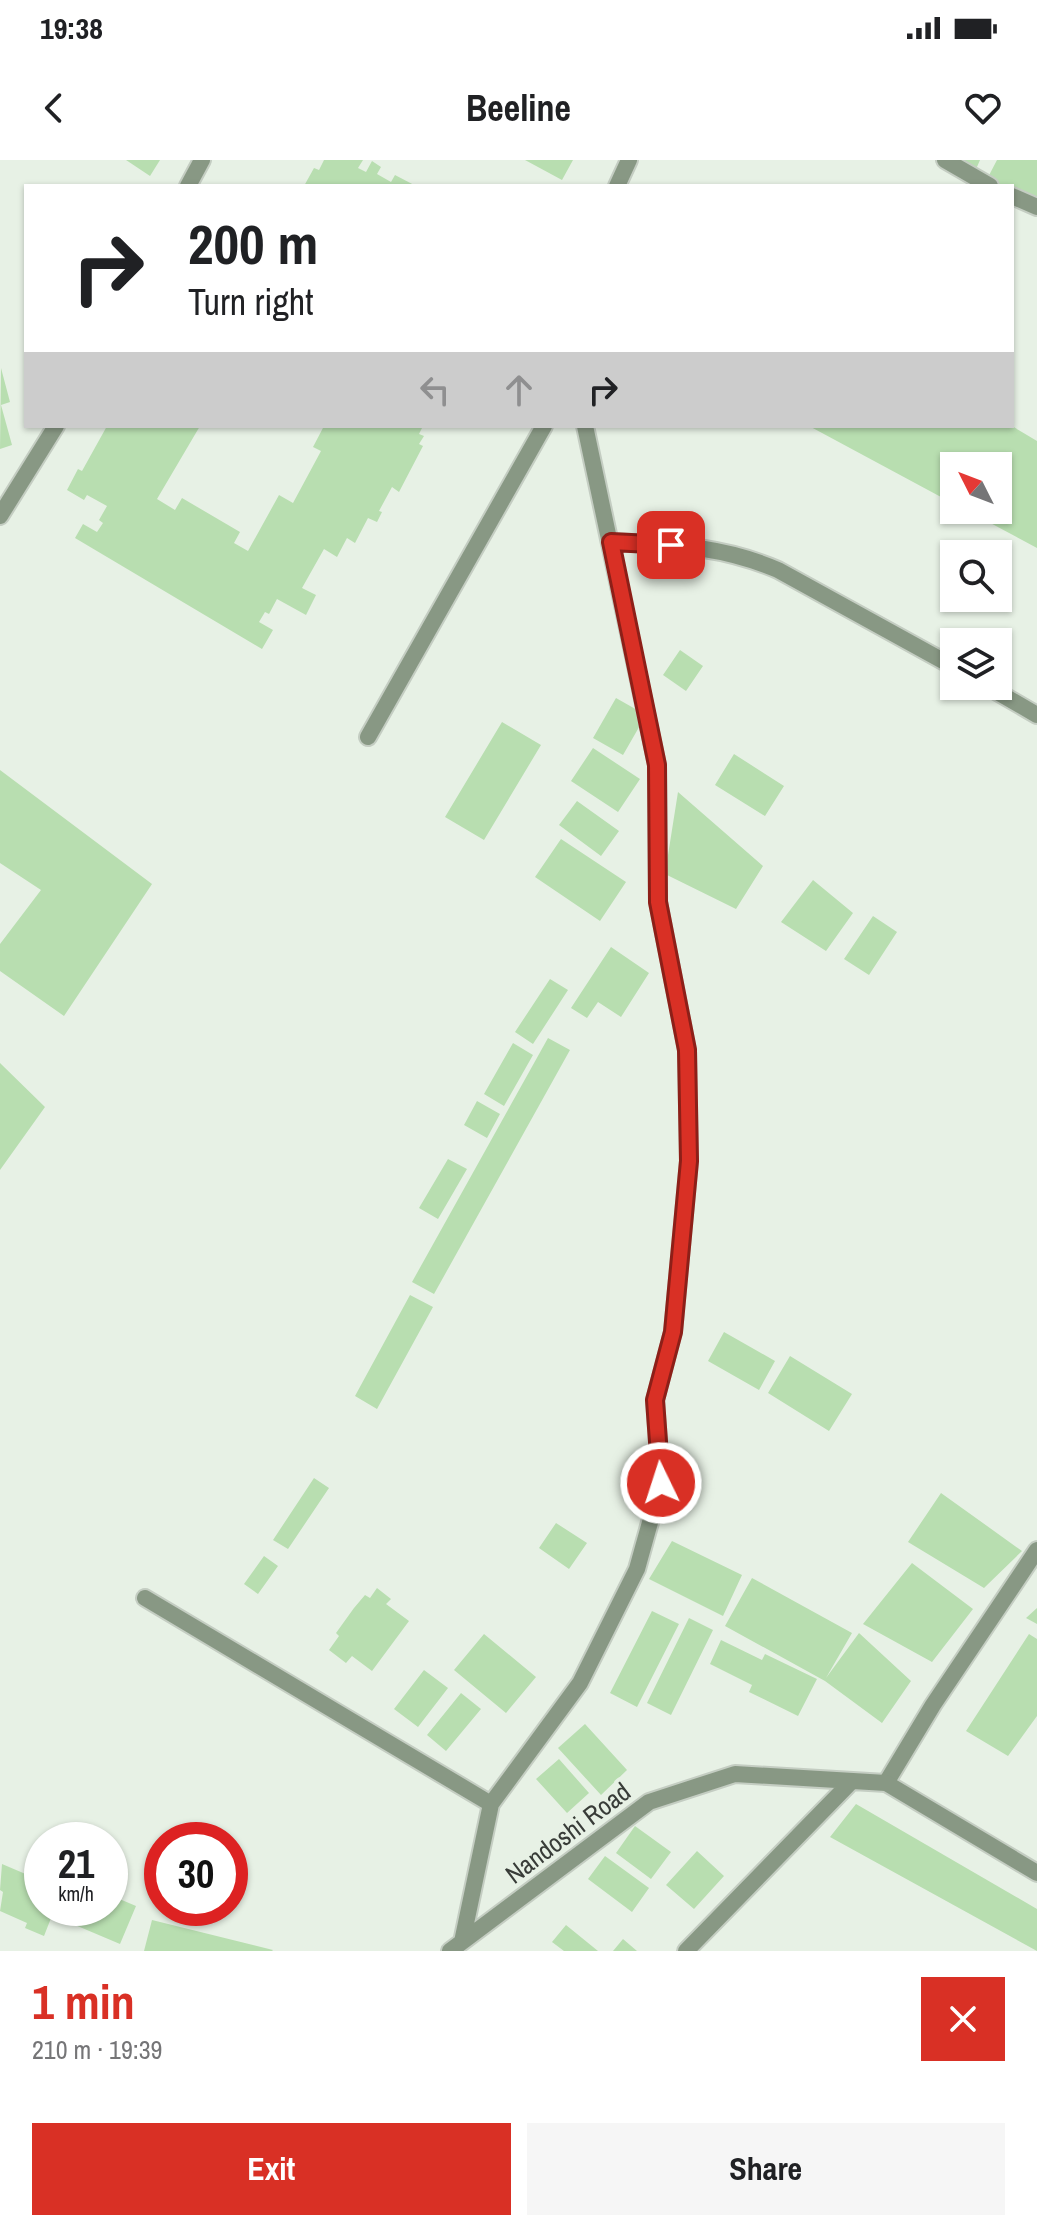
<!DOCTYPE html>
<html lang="en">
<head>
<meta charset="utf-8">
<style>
	:root { --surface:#fff; --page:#f6f6f6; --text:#202124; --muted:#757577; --accent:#d93025 }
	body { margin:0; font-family:"Archivo Narrow",sans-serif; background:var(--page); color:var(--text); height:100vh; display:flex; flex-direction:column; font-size:30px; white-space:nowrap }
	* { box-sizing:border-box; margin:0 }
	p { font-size:26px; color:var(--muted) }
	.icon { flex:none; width:44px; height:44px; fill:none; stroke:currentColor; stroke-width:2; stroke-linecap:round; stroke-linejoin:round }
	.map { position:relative; height:1791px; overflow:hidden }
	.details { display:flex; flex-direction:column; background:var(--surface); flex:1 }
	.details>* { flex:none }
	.top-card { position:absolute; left:24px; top:24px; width:990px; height:244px; border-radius:0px; box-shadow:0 2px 6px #0004; background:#fff; color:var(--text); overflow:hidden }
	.needle { width:52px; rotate:312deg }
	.controls { position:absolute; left:940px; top:292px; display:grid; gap:16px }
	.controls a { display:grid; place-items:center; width:72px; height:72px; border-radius:0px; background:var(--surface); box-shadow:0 2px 6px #0004; font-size:40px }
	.speed { position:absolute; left:24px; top:1662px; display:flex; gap:16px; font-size:40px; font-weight:700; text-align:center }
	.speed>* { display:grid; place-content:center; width:104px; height:104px; border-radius:50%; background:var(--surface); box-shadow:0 2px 6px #0004; line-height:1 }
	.speed small { font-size:20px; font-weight:400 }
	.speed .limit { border:12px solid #d22; background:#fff; color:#111 }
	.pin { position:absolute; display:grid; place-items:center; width:68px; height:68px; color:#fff; margin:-34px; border-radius:16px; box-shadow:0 4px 12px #0006 }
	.me { position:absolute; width:88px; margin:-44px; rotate:356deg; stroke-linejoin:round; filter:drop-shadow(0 0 6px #0008) }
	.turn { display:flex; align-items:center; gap:28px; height:168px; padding:0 32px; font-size:36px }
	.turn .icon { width:104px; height:104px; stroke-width:2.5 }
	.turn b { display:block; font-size:56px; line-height:68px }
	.lanes { display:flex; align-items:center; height:76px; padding:0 32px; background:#0003; justify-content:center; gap:40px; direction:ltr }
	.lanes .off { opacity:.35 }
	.round { display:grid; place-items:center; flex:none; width:84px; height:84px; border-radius:0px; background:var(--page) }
	.head { display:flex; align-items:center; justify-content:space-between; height:136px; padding:0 32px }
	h1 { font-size:48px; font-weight:700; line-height:60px; color:var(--accent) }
	.primary-button { display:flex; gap:16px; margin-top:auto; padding:16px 32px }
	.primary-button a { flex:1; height:92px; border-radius:0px; background:var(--accent); color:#fff; font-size:32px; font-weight:700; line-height:92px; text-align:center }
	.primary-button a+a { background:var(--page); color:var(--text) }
	.status { display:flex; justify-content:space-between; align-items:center; height:56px; padding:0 40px; background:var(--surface); direction:ltr }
	.status svg { height:22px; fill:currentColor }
	header { display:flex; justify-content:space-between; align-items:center; height:104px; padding:0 32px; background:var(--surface); font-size:36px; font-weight:700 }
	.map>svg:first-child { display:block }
	.building { fill:#b8deb0 }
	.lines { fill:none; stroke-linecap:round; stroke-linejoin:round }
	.lane-casing { stroke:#c4cdc2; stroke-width:20 }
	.street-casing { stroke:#c4cdc2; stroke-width:20 }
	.lane { stroke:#889884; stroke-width:16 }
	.street { stroke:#889884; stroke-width:16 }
	.route-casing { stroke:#8d1f18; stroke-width:20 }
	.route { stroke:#d93025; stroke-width:14 }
	.labels { text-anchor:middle; stroke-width:8; stroke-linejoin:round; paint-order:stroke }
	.street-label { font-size:26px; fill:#383c38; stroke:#e7f1e5 }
</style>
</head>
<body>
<div class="status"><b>19:38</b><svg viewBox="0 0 49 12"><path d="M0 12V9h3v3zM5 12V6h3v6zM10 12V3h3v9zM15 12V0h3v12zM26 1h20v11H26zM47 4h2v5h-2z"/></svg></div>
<header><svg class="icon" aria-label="back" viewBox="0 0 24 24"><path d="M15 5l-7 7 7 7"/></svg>Beeline<svg class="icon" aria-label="heart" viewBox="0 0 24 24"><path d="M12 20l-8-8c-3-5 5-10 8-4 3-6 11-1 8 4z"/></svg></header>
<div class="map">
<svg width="1037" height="1791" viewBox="0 0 1037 1791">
	<rect width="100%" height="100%" fill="#e7f1e5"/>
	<path class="building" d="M126,0H160L150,16Z
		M324,0H363L358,8L366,12L372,1L381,7L377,14L391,22L395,15L416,26H304L314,8L319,10Z
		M525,0H573L562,20Z
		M945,0H980L973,16Z
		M997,0H1037V46L1012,35V26H992L985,23Z
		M1,208L10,242L1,245L12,285L0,289Z
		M107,266H200L157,339L175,350L182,338L240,372L234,383L248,391L279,335L293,343L321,291L313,287L324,266H423L419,274L424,276L419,284L423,286L399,332L392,327L379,351L382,352L377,362L368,358L355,383L347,378L337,397L324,389L302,428L316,435L306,455L277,439L269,454L265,452L259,462L273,470L262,489L75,378L83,364L97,372L103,363L99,360L107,346L87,335L84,340L67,330L78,309L82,311Z
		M809,266H1012L1037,281V388L966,350H998V306H954V344Z
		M680,490L703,506L686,531L663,515Z
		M616,538L646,555L623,595L593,578Z
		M502,562L541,585L484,680L445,657Z
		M593,588L640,619L618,652L571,621Z
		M734,594L784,626L765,656L715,625Z
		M0,610L152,724L64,856L0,811V784L41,730L0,703Z
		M678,632L763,706L736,749L665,714Z
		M577,641L619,671L601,696L559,665Z
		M561,679L626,722L600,761L535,717Z
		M813,720L853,753L826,791L781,762Z
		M873,756L897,772L869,815L844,799Z
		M611,787L649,813L621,857L598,842L587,858L571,848Z
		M550,819L568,830L533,884L515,872Z
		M548,878L570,890L434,1134L412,1122Z
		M513,883L533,895L504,946L484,934Z
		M0,903L45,947L0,1010Z
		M477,941L500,954L487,978L464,965Z
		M448,999L467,1009L438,1059L419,1048Z
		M410,1135L433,1147L377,1249L355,1236Z
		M724,1172L775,1201L759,1230L708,1201Z
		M790,1196L852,1234L829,1271L768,1233Z
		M314,1318L329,1328L288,1389L273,1380Z
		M941,1333L1022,1391L984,1428L908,1382Z
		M556,1363L587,1383L569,1409L539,1388Z
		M672,1381L742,1415L723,1456L649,1419Z
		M264,1396L278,1406L258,1434L244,1424Z
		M912,1403L973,1449L932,1502L863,1464Z
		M752,1418L852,1473L826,1518L859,1473L911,1521L882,1563L825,1521L725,1466Z
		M377,1428L391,1439L386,1444L409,1461L372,1511L352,1496L346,1503L329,1490L339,1476L336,1473L354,1448L365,1435L370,1438Z
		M1037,1448V1464L1026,1458Z
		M652,1451L679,1464L637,1547L610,1533Z
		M689,1458L713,1470L671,1555L647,1543Z
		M484,1474L536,1517L506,1553L454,1510Z
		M1029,1474L1037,1479V1556L1008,1596L966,1571Z
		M721,1480L762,1500L765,1494L817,1519L798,1556L749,1532L752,1525L710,1504Z
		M424,1510L448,1528L418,1567L394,1549Z
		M461,1533L481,1549L446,1591L427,1575Z
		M585,1564L627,1610L601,1635L558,1588Z
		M559,1599L589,1633L567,1653L536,1619Z
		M856,1644L1037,1749V1791L830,1677Z
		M635,1666L671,1692L651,1719L616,1693Z
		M697,1691L724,1716L694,1749L666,1725Z
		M605,1696L649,1728L632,1752L588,1719Z
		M2,1704L42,1721V1748H55L44,1776L25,1768L27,1763L0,1751L3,1732L0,1730Z
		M110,1735L136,1746L120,1784L68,1762L74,1748H110Z
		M152,1760L273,1790L272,1791H144Z
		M566,1765L598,1791H564L552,1782Z
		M623,1779L637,1791H613Z"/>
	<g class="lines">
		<g class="lane-casing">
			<path id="lane" d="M886,1623L933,1545L1037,1390"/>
		</g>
		<g class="street-casing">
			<path id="street" d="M945,0L990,26
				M188,26L202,0
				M617,26L629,0
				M1012,36L1037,47
				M0,356L56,266
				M611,382C672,385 720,385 778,410L954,507
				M987,526L1037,555
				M368,577L544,266
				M145,1438L491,1644
				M462,1782L491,1644L580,1523L637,1409L661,1323L655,1240L673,1172L689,1001L687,890L658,742L657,605L585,266
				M450,1791L649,1642L735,1614L886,1623L1037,1713
				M686,1791L852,1621"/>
		</g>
		<use href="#lane" class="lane"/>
		<use href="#street" class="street"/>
	</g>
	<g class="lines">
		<g class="route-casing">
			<path id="route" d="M661,1323L655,1240L673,1172L689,1001L687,890L658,742L657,605L611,382L671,385"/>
		</g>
		<use href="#route" class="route"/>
	</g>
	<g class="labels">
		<g class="street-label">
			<text transform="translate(568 1673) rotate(-37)" y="9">Nandoshi Road</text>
		</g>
	</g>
</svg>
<div class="controls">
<a><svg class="needle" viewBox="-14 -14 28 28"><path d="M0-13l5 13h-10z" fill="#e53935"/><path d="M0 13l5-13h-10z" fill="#757577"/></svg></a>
<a><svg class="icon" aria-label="search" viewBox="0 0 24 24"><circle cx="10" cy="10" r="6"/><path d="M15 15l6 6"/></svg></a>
<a><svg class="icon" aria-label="layers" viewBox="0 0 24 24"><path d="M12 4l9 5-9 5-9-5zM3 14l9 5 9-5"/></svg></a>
</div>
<div class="speed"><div>21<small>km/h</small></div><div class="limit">30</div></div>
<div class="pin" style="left:671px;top:385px;background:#d93025"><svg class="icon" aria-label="arrive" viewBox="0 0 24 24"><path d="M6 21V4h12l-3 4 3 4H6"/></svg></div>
<svg class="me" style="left:661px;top:1323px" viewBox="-20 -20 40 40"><circle r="17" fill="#d93025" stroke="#fff" stroke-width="3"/><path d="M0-11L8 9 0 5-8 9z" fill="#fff"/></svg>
<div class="top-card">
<div class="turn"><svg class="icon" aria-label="right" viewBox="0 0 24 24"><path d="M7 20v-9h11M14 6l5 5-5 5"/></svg><div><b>200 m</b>Turn right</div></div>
<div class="lanes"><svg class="icon off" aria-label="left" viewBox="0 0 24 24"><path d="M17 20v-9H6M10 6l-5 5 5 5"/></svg><svg class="icon off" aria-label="ahead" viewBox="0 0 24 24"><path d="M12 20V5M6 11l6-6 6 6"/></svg><svg class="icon" aria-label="right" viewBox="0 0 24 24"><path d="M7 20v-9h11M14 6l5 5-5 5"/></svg></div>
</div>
</div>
<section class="details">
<div class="head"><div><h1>1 min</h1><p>210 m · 19:39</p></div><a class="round" style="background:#d93025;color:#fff"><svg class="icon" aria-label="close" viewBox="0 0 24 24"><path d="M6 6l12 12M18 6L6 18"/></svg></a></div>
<div class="primary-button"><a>Exit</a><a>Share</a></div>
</section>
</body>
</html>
